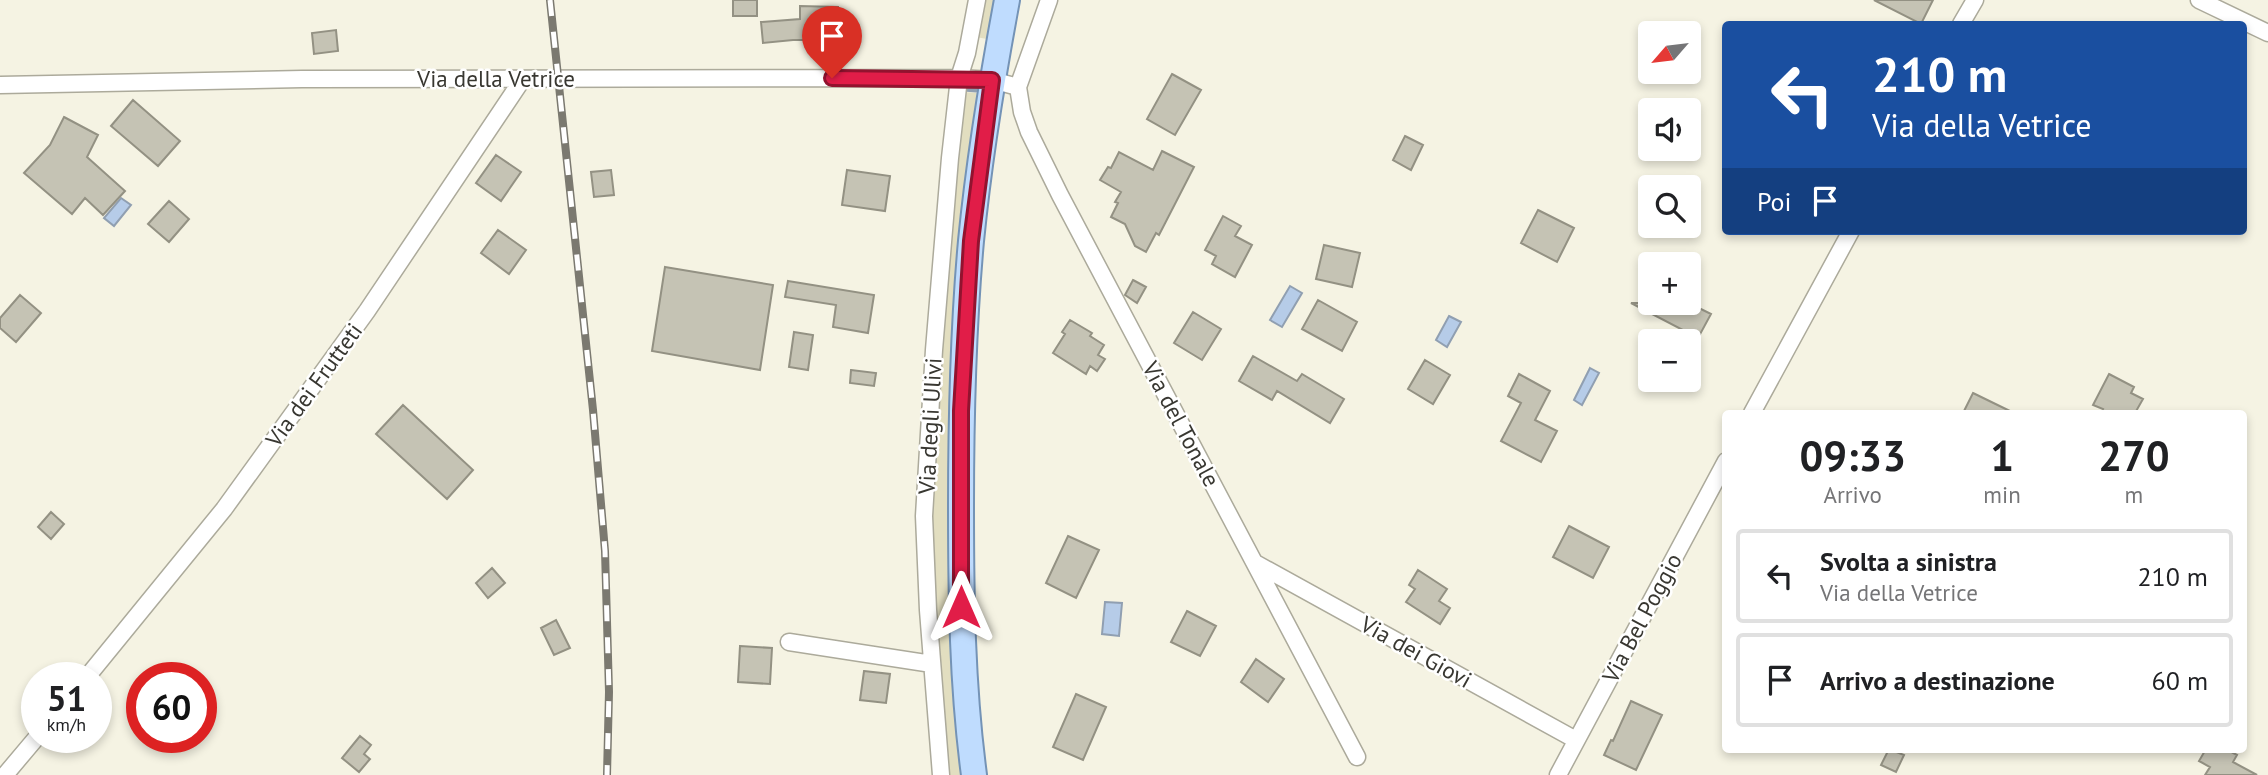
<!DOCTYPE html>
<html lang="it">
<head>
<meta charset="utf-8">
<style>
	:root { --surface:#fff; --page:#f6f6f6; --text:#202124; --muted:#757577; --line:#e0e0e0 }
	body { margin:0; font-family:"PT Sans",sans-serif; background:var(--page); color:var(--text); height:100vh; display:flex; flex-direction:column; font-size:26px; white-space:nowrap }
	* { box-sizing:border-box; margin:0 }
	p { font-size:23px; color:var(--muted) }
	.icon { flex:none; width:38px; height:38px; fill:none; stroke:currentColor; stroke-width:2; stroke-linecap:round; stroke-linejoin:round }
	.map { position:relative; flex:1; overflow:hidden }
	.details { position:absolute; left:1722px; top:410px; width:525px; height:343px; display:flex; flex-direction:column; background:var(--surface); border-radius:7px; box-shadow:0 4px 10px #0003 }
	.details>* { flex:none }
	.guide { position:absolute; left:1722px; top:21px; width:525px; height:214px; border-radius:7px; box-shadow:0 4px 10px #0003; background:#1a4fa0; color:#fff; overflow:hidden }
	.needle { width:46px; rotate:242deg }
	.controls { position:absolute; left:1638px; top:21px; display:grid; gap:14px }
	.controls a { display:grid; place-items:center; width:63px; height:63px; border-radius:7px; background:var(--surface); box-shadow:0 4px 10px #0003; font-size:35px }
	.speed { position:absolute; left:21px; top:662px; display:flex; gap:14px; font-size:35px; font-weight:700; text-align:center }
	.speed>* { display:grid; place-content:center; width:91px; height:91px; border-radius:50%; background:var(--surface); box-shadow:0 4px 10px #0003; line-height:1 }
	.speed small { font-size:18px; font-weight:400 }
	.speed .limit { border:10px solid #d22; background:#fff; color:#111 }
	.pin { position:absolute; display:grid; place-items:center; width:60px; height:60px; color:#fff; margin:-72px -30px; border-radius:50% 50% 50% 0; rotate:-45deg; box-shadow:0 0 7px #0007 }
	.pin .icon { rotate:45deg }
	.me { position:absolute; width:77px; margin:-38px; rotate:0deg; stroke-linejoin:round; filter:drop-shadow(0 0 5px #0008) }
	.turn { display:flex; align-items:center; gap:24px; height:147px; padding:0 35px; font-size:32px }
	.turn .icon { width:91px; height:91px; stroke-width:2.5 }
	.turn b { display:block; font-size:49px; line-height:60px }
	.then { display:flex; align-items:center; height:66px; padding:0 35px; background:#0003; gap:14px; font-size:26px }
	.eta { display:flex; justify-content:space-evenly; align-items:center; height:119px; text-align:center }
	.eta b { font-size:42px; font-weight:700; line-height:49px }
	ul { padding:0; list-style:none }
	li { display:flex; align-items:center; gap:21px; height:94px; margin:0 14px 10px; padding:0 21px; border:4px solid var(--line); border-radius:7px }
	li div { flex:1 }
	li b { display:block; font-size:26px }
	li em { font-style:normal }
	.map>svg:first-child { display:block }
	.green { fill:#e2dec0 }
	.water { fill:#b6cce8; stroke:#909fb1; stroke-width:2 }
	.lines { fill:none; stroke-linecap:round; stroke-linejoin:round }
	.stream { stroke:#909fb1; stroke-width:5 }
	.building { fill:#c5c3b4; stroke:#939183; stroke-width:2 }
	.street-casing { stroke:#acaa9b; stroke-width:19 }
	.primary-casing { stroke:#7493b6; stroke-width:28 }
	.street { stroke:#fff; stroke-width:16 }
	.primary { stroke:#bfdcfe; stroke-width:24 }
	.rail-casing { stroke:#7b7970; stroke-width:8 }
	.rail { stroke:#fff; stroke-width:5; stroke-dasharray:16; stroke-linecap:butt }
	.route-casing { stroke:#92132f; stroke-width:18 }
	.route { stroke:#e11d48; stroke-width:12 }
	.labels { text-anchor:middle; stroke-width:5; stroke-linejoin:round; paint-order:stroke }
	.street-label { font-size:23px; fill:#383731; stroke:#fff }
</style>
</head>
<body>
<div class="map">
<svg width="2268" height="775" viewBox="0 0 2268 775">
	<rect width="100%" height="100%" fill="#f5f3e3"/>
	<path class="green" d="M983,0H994L987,39L976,37Z
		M963,92L977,93C950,319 935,548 962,775H946L929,551L934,447Z"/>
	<path class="water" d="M121,198L131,205L114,226L104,218Z
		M1290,286L1302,293L1282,327L1270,320Z
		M1449,316L1461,322L1447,347L1436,340Z
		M1590,368L1599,373L1582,405L1574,400Z
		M1105,602L1122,603L1119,636L1102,634Z"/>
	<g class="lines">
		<path class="stream" d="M964,89L976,90"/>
	</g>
	<path class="building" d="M733,0H757V16H733Z
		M1874,0H1933L1921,24Z
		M800,6L838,7V40H793L763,43L761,22L800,19Z
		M336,30L338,51L314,54L312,33Z
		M1172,74L1201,90L1175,135L1147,119Z
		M133,100L180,141L158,166L111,126Z
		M64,117L98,135L87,157L125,191L103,215L85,198L72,214L24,173L50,145Z
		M1405,136L1423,145L1411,170L1393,160Z
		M1162,151L1194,167L1159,235L1156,233L1146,252L1135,246L1125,224L1111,217L1118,203L1115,202L1121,192L1100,180L1108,167L1111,168L1119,152L1153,170Z
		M496,155L521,172L501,201L476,183Z
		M611,170L614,195L594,197L591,172Z
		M847,170L890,176L885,211L842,205Z
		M169,201L189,219L169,242L148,224Z
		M1538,210L1574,228L1557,262L1521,243Z
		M1223,216L1241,226L1235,236L1252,245L1235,277L1212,264L1216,256L1205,250Z
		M498,230L526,250L509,274L481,253Z
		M1324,245L1360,253L1352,287L1316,279Z
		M665,267L773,285L760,370L652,351Z
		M1133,280L1146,287L1137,303L1125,295Z
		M788,281L874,295L868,333L833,327L836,305L785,297Z
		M20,295L41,313L16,342L0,328V318Z
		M1318,300L1357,322L1342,351L1302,329Z
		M1631,303H1689L1711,314L1698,338Z
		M1193,312L1221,329L1202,360L1174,343Z
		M1070,320L1092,333L1090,336L1104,345L1098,355L1105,359L1097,371L1090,366L1086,374L1053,353L1065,334L1062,332Z
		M794,332L813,335L808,370L789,367Z
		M1253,356L1297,381L1302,374L1344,399L1330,423L1277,391L1272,400L1239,381Z
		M1425,360L1450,375L1433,404L1408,389Z
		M851,370L876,373L874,386L850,383Z
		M1519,374L1550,391L1535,420L1557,431L1541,462L1501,441L1521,403L1508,396Z
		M2109,374L2134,387L2131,393L2143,399L2135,413H2101L2103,409L2093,405Z
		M1973,393L2014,413H1963Z
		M403,405L473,470L447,499L376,434Z
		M51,512L64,524L51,539L38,527Z
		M1569,526L1609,547L1593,578L1553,557Z
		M1068,536L1099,550L1076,598L1046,583Z
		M492,568L505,583L488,598L476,583Z
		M1418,570L1447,589L1439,601L1450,608L1440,624L1406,602L1415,589L1409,585Z
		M1187,611L1216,626L1200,656L1171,642Z
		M556,620L570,648L554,655L541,628Z
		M740,646L772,648L770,684L738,682Z
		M1256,659L1284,679L1268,702L1241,682Z
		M864,671L890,674L886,703L860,700Z
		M1076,694L1106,707L1083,760L1053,747Z
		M1631,701L1662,715L1636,770L1604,755L1611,740L1613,741Z
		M360,736L371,745L364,754L370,759L359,772L342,758Z
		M1889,749L1904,755L1896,772L1881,765Z
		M2206,749H2226L2237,755L2233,762L2257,775H2205L2210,767L2199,761Z"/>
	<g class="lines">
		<g class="street-casing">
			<path id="street" d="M1049,0L1018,87L1022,112L1029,132L1060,195L1357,757
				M2199,0L2268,33
				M1961,24L1975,0
				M0,85L302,79L959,78L992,80L1018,87
				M1752,413L1851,231
				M1257,564L1576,740
				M789,642L932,664
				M87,677L224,509L367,311L522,80
				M5,775L37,737
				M941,775L928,610L924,516L934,350L950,158L959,78L967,53L977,0
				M1558,775L1726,461"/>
		</g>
		<g class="primary-casing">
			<path id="primary" d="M974,775C962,685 961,596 961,506C961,417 963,329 971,241C979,160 992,80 1007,0"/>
		</g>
		<use href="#street" class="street"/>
		<use href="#primary" class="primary"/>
		<g class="rail-casing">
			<path id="rail" d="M550,0L593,410L605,551L609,692L607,775"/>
		</g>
		<use href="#rail" class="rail"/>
	</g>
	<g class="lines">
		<g class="route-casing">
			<path id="route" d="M832,78L992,80L971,241L961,411V607"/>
		</g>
		<use href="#route" class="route"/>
	</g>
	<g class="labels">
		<g class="street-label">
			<text x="496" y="87">Via della Vetrice</text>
			<text transform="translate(314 385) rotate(-54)" y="8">Via dei Frutteti</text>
			<text transform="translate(1181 424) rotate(62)" y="8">Via del Tonale</text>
			<text transform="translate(930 426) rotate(-87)" y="8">Via degli Ulivi</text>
			<text transform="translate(1642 618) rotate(-62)" y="8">Via Bel Poggio</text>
			<text transform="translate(1416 652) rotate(29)" y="8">Via dei Giovi</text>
		</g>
	</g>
</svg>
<div class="controls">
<a><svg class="needle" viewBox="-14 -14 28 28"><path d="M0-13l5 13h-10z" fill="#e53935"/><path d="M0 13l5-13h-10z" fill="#757577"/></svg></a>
<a><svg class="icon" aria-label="sound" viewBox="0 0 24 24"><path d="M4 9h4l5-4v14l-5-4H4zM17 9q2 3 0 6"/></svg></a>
<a><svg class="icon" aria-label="search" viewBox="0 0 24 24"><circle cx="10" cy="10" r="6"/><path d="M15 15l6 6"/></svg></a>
<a>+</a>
<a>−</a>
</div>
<div class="speed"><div>51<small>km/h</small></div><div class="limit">60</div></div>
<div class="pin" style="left:832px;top:78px;background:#d93025"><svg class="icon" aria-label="arrive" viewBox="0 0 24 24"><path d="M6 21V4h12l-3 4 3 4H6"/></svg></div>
<svg class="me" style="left:961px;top:607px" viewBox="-20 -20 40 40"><path d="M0-17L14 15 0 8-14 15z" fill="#e11d48" stroke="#fff" stroke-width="4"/></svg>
<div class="guide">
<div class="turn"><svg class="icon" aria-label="left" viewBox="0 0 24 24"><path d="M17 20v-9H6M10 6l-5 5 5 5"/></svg><div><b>210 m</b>Via della Vetrice</div></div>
<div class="then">Poi<svg class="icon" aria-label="arrive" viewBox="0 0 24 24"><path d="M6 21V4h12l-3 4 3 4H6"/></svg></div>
</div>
<section class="details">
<div class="eta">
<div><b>09:33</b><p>Arrivo</p></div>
<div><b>1</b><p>min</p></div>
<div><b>270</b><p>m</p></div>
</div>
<ul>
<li><svg class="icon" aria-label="left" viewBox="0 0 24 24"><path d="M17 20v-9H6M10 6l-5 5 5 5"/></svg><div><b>Svolta a sinistra</b><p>Via della Vetrice</p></div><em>210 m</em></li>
<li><svg class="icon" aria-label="arrive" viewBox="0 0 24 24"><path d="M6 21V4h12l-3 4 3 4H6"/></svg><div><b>Arrivo a destinazione</b></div><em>60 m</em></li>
</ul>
</section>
</div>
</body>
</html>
